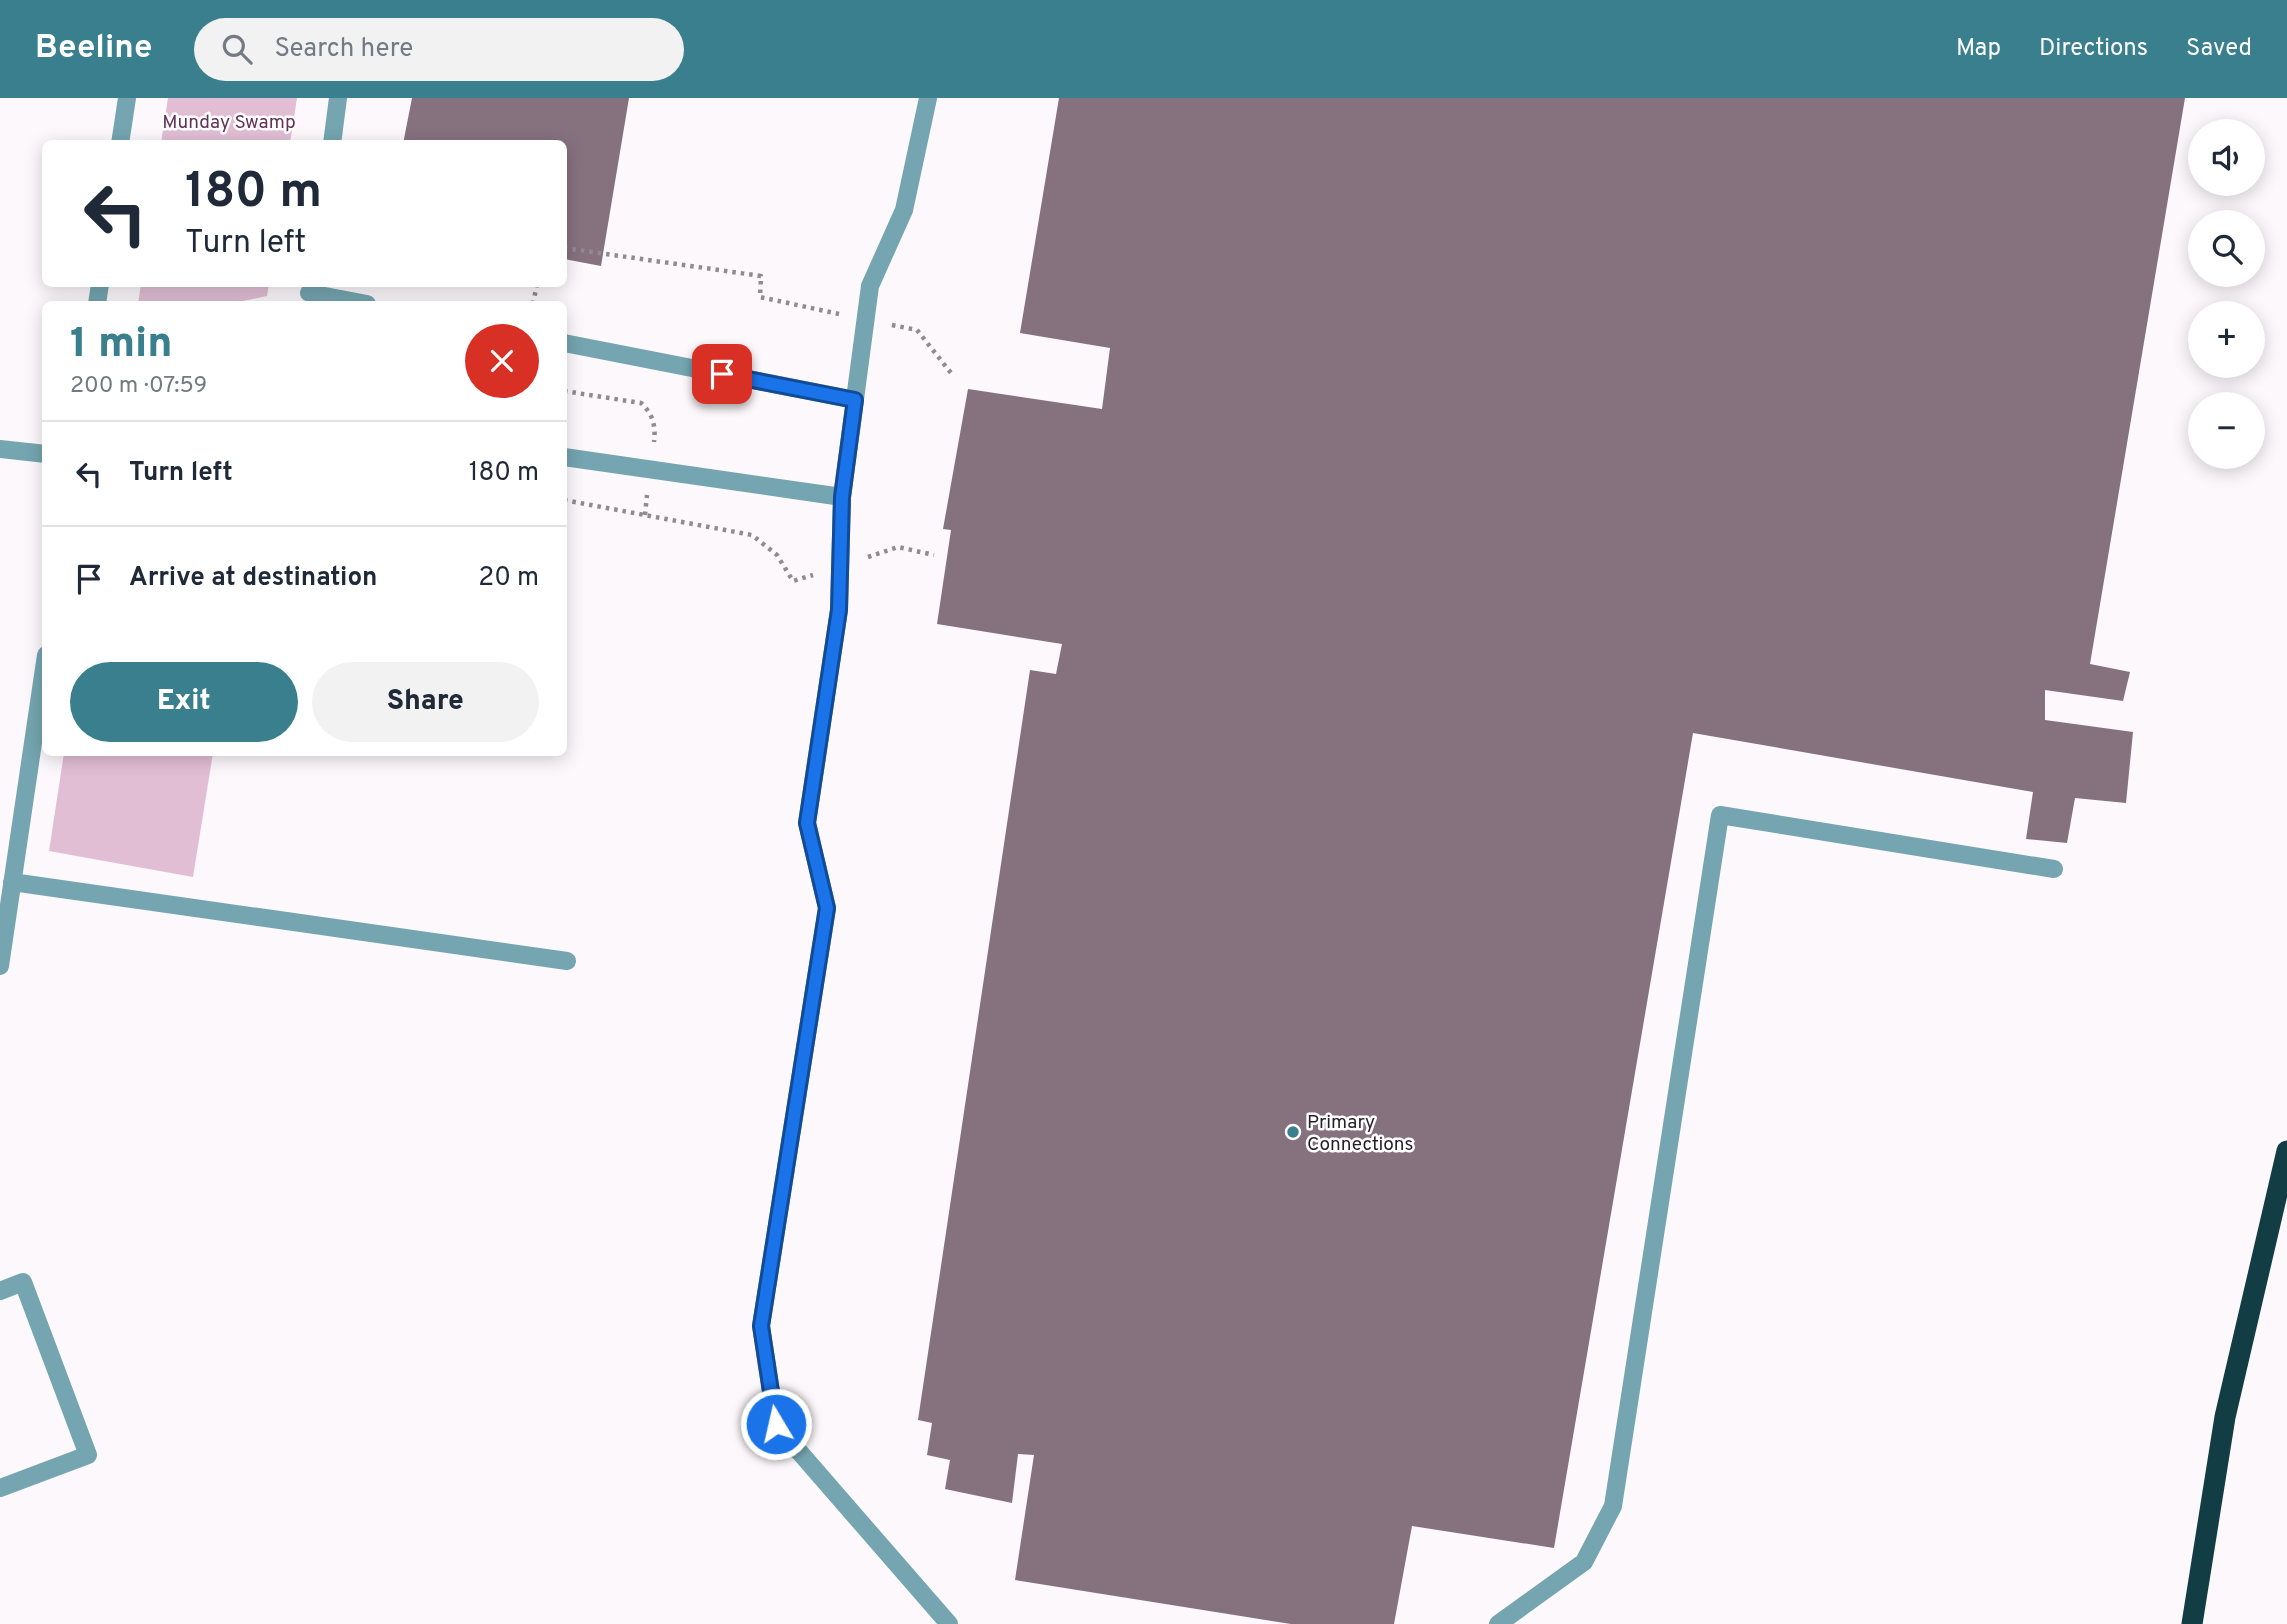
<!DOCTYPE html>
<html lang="en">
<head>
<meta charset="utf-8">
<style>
	:root { --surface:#fff; --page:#f2f2f3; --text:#1f2937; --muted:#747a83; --line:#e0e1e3; --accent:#3a7f8d }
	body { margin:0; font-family:Overpass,sans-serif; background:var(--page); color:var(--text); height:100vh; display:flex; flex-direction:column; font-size:26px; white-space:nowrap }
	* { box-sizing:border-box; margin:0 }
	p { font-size:23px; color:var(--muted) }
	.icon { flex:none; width:38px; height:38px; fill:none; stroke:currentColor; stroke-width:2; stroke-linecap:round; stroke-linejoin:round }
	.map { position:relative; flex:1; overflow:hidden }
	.sheet { position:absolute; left:42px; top:203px; width:525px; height:455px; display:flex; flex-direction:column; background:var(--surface); border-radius:10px; box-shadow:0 4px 18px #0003 }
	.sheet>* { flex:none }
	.guide { position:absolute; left:42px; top:42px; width:525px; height:147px; border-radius:10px; box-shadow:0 4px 18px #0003; background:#fff; color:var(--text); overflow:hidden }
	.fabs { position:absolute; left:2188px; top:21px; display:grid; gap:14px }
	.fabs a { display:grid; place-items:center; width:77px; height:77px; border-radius:50%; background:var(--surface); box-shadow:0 4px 18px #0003; font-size:35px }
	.pin { position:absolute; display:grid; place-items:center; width:60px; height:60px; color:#fff; margin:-30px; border-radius:14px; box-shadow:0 4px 10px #0006 }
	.me { position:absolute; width:77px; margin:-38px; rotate:351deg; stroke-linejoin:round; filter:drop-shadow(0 0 5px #0008) }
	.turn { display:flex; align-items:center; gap:24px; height:147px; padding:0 28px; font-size:32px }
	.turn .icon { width:91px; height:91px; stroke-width:2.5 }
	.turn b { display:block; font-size:49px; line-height:60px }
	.round { display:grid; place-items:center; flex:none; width:74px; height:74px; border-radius:37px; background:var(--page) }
	.overview { display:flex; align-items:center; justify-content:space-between; height:119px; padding:0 28px }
	h1 { font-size:42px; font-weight:800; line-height:52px; color:var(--accent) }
	.action { display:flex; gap:14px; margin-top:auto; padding:14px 28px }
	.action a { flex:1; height:80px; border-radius:42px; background:var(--accent); color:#fff; font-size:28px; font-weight:800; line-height:80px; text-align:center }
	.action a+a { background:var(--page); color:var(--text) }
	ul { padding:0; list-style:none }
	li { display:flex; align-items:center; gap:21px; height:105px; padding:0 28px; border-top:2px solid var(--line) }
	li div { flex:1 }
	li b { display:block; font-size:26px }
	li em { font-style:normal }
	header { display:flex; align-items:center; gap:42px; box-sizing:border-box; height:98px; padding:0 35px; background:var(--accent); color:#fff }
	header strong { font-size:33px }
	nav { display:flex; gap:38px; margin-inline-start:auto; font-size:24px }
	.search { width:490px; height:63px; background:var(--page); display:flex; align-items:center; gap:18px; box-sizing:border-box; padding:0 24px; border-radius:38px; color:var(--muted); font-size:26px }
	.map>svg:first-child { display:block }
	.green { fill:#e2bed5 }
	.building { fill:#86717f }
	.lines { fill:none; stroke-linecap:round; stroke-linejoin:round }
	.path { stroke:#918a8f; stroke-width:4.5; stroke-dasharray:3.5 5; stroke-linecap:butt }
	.minor { stroke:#74a5b0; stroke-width:18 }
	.highway { stroke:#123d45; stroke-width:21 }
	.route-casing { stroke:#114b97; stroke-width:18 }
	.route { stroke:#1a73e8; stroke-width:12 }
	.poi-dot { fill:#3a7f8d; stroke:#fff; stroke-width:2.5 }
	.labels { text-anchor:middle; stroke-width:5; stroke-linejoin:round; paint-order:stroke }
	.park-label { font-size:19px; fill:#653156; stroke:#fff }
	.poi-label { font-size:19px; fill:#281f25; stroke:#fff; text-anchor:start }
</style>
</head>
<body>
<header>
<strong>Beeline</strong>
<div class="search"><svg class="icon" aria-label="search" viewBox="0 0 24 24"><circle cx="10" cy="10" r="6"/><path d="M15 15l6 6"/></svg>Search here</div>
<nav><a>Map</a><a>Directions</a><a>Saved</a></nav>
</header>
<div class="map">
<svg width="2287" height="1526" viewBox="0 0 2287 1526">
	<rect width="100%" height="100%" fill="#fdf8fb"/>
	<path class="green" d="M168,0H297L290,45H161Z
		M141,186H269L267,198L229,206H138Z
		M64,655H213L193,779L49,753Z"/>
	<path class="building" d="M412,0H629L601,168L564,161V46H403Z
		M1059,0H2185L2090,566L2130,574L2123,603L2045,592V622L2133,634L2126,705L2075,700L2067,745L2026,741L2033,694L1693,635L1554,1450L1412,1428L1394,1526H1291L1015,1482L1034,1357L1018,1356L1012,1405L945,1391L950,1362L927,1357L932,1325L918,1322L1030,572L1056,576L1062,546L937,526L951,432L943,431L968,291L1102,311L1110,250L1020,235Z"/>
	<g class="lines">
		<path class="path" d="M564,150L761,178L760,199L839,216
			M533,206L537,186
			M892,227L917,232L951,275
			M564,293L641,305C653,316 656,328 654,344
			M564,402L752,437L777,457L793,483L813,477
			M645,417L647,397
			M868,459L898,449L934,457"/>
		<path class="minor" d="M120,46L127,0
			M332,46L338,0
			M309,195L367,206
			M97,206L100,186
			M564,245L855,302
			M0,351L46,356
			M564,359L842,399L839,512L807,725L827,810L761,1228L776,1327L949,1526
			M842,399L870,188L904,112L928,0
			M12,784L567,863
			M0,868L46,557
			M0,1193L23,1184L88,1357L0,1390
			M1498,1526L1584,1464L1613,1408L1720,717L2054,771"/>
		<path class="highway" d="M2192,1526L2225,1319L2287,1053"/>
	</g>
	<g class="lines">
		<g class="route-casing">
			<path id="route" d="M722,276L855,302L842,399L839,512L807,725L827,810L761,1228L776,1326"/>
		</g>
		<use href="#route" class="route"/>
	</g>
	<circle class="poi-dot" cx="1293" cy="1034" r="7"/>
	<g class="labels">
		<g class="park-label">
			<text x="229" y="30">Munday Swamp</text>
		</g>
		<g class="poi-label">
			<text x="1307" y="1030">Primary<tspan x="1307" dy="22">Connections</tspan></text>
		</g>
	</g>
</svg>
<div class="fabs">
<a><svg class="icon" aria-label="sound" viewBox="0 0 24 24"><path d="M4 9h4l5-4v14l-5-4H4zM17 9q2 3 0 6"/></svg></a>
<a><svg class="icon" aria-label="search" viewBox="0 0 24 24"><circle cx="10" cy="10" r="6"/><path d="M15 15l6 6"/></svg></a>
<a>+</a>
<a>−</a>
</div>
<div class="pin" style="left:722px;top:276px;background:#d93025"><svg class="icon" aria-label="arrive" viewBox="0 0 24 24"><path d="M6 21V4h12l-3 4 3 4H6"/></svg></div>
<svg class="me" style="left:776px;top:1326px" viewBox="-20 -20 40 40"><circle r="17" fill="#1a73e8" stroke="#fff" stroke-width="3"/><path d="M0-11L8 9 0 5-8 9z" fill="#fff"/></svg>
<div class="guide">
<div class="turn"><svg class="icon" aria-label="left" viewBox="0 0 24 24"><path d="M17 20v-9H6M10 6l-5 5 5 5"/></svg><div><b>180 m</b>Turn left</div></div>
</div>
<section class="sheet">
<div class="overview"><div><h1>1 min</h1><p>200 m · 07:59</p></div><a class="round" style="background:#d93025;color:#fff"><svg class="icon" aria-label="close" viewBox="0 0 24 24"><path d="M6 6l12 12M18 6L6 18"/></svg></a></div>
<ul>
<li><svg class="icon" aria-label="left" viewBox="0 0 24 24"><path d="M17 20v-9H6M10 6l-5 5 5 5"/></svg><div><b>Turn left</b></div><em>180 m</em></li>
<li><svg class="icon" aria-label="arrive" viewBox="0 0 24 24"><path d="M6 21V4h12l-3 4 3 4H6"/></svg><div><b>Arrive at destination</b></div><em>20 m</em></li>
</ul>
<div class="action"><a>Exit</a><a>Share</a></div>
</section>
</div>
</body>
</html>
